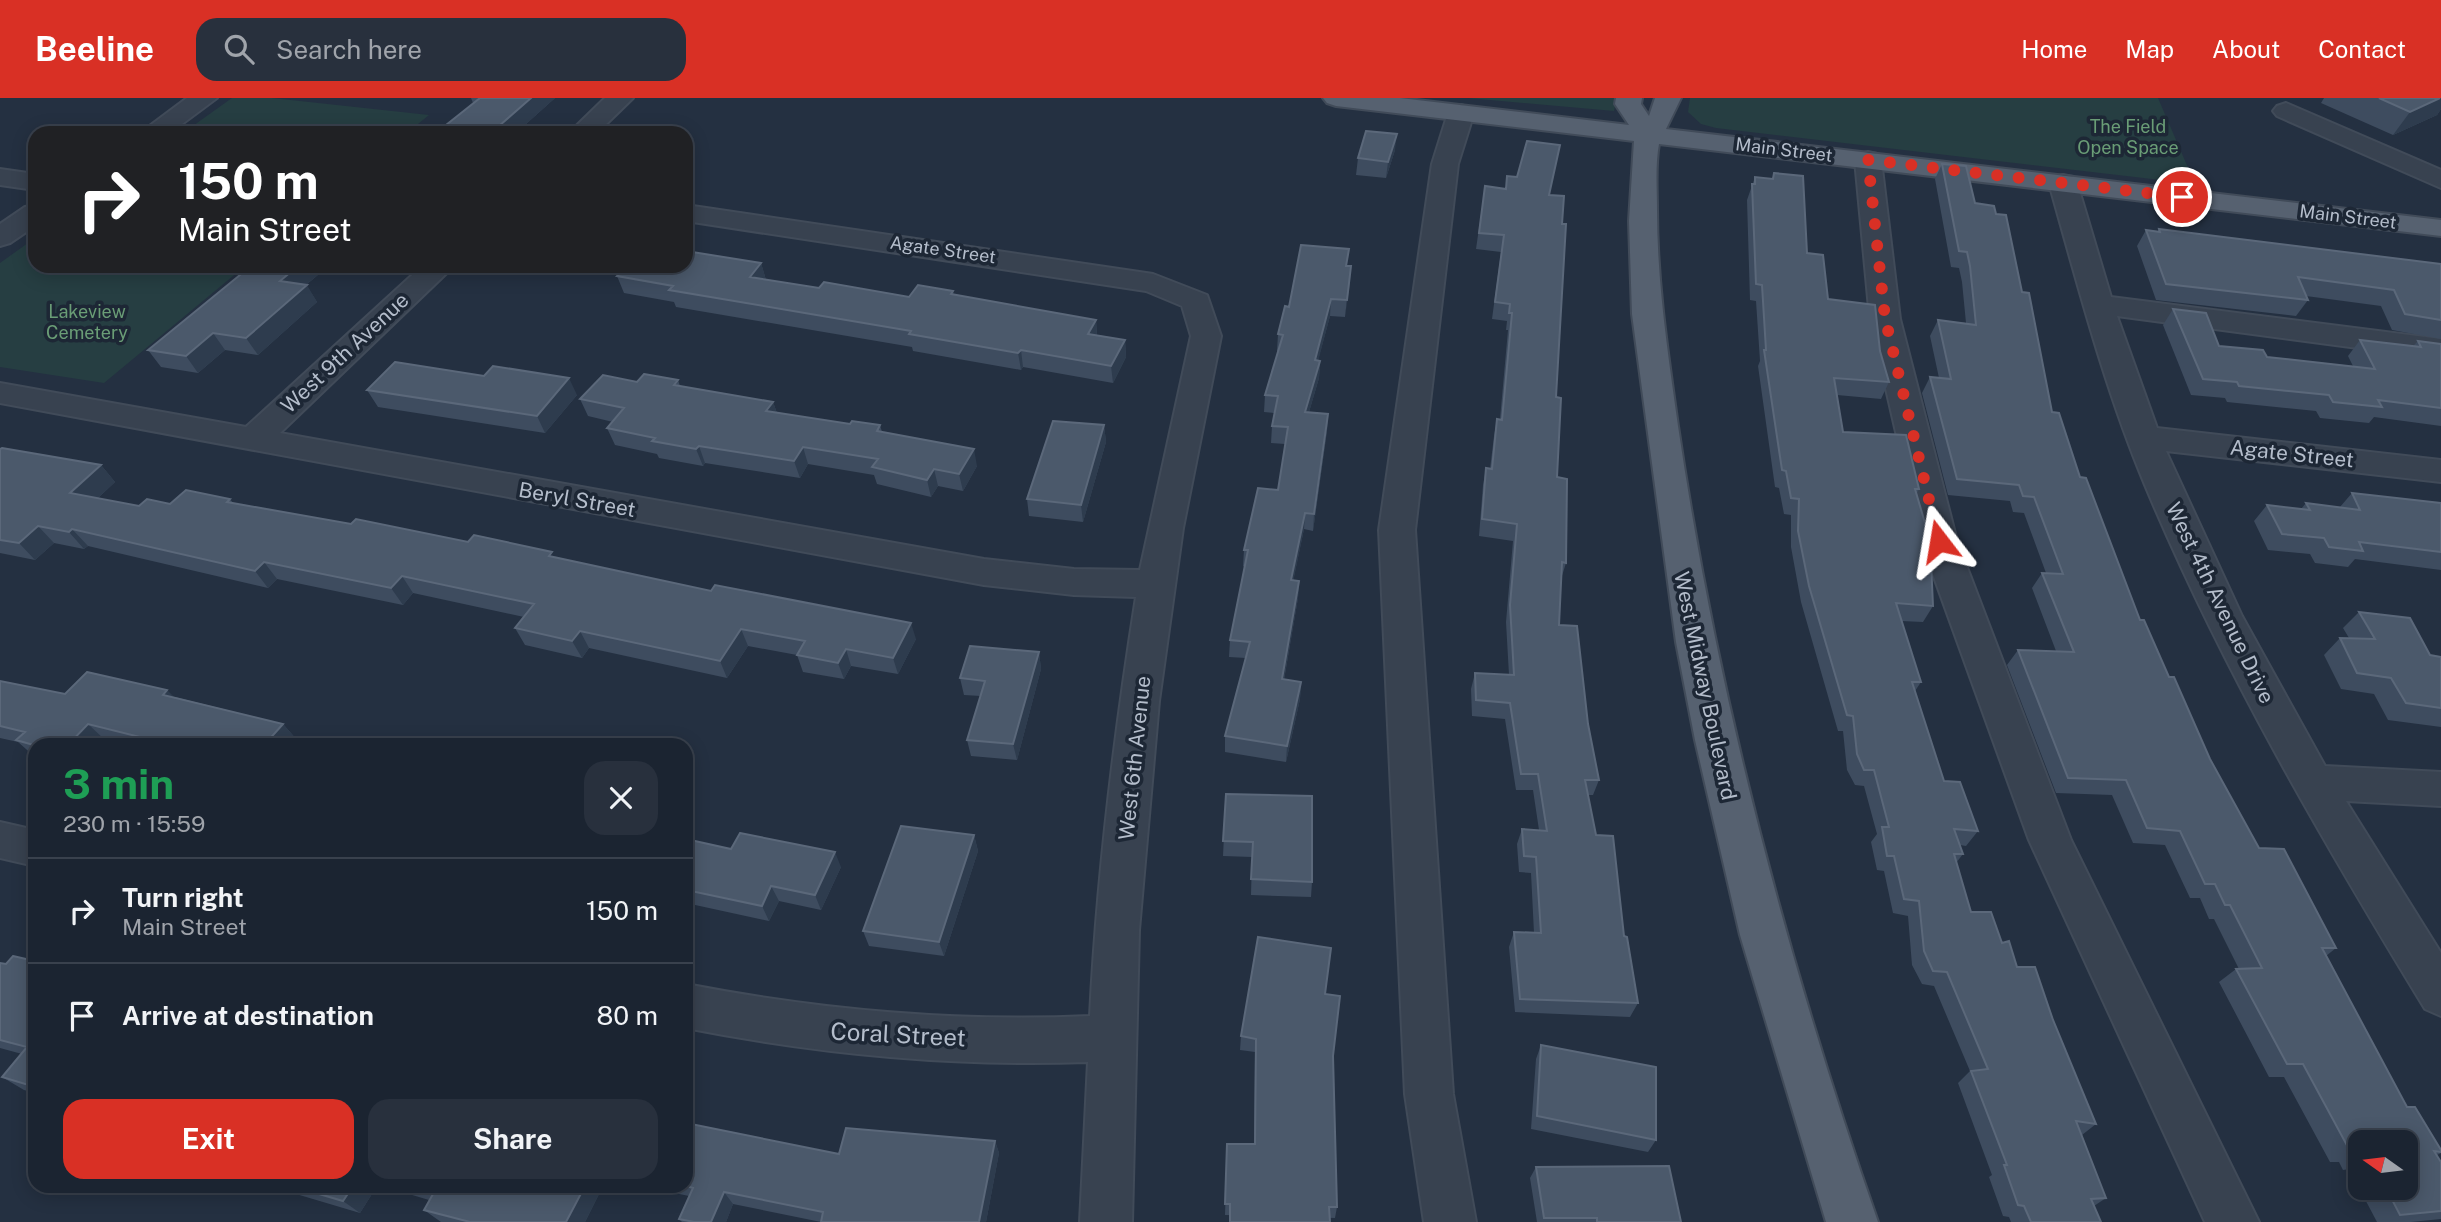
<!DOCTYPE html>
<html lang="en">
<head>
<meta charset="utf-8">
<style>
	:root { --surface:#1b2431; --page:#28303d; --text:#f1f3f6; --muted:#a0a4ab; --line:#39414d; --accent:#d93025 }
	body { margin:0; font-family:"Public Sans",sans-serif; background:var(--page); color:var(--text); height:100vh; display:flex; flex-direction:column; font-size:26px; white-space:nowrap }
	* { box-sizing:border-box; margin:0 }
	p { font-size:23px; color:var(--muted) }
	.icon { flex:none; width:38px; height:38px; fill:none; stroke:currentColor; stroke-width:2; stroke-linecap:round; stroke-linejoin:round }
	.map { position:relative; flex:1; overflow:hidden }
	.details { position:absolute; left:28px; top:640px; width:665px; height:455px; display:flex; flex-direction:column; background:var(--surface); border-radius:21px; box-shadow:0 4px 18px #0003,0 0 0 2px var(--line) }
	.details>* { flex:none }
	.top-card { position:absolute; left:28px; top:28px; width:665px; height:147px; border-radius:21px; box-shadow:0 4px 18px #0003,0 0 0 2px var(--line); background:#202124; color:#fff; overflow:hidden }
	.needle { width:46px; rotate:284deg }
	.controls { position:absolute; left:2348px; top:1032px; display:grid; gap:14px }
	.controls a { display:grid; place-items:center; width:70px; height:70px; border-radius:14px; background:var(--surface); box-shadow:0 4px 18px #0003,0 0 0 2px var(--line); font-size:35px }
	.pin { position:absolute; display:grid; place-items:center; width:60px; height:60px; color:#fff; margin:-30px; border:4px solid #fff; border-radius:50%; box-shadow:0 2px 7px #0007 }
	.me { position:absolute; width:77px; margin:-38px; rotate:346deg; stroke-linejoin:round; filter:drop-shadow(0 0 5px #0008) }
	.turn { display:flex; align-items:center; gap:24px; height:147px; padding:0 35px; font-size:32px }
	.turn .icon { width:91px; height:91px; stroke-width:2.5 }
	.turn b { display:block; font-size:49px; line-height:60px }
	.round { display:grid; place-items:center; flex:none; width:74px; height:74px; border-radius:21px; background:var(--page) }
	.headline { display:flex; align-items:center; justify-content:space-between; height:119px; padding:0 35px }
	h1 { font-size:42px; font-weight:700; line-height:52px; color:#1e9e55 }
	.action { display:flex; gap:14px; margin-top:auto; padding:14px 35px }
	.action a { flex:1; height:80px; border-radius:21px; background:var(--accent); color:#fff; font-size:28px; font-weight:700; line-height:80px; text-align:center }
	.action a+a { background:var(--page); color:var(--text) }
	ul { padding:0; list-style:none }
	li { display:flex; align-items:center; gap:21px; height:105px; padding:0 35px; border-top:2px solid var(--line) }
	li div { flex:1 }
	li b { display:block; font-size:26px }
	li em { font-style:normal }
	header { display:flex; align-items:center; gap:42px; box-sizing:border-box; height:98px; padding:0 35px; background:var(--accent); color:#fff }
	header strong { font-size:33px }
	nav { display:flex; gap:38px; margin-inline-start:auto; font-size:24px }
	.search { width:490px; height:63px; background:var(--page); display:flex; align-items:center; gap:18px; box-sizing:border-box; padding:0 24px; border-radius:21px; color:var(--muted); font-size:26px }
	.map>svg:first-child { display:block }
	.green { fill:#263e42 }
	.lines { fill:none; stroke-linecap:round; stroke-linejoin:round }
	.minor-casing { stroke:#414b59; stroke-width:4 }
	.major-casing { stroke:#414b59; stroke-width:4 }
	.minor { fill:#384250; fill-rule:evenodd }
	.major { fill:#566170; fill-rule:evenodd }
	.wall { fill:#3e4c5f; fill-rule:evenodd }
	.shaded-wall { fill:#2e3c4e }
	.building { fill:#4b596b; stroke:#5b687a; stroke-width:2 }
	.route { stroke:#d93025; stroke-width:12; stroke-dasharray:0 21.6 }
	.labels { text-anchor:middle; stroke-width:7; stroke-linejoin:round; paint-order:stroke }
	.far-park-label { font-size:18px; fill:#6a9d76; stroke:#1d2735 }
	.far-street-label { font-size:18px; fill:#b4bdcb; stroke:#1d2735 }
	.street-label { font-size:21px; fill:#b4bdcb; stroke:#1d2735 }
	.near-street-label { font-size:24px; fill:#b4bdcb; stroke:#1d2735 }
</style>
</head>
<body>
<header>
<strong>Beeline</strong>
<div class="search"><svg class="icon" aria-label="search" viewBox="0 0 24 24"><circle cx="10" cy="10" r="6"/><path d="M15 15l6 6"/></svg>Search here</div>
<nav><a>Home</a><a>Map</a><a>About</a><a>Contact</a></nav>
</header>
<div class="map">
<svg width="2441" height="1124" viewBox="0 0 2441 1124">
	<rect width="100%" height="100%" fill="#243041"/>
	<path class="green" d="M232,0H272L429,17L407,35H183Z
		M1468,0H1617L1614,13Z
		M1690,0H2158L2195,86L1716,30L1701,26L1688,14Z
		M35,140V168H245L104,285L0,269V165Z"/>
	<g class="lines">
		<g class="minor-casing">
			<path id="minor" d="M187,0H217L170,35H140Z
				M605,0H633L597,35H569Z
				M2286,5L2441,72V90L2277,18L2273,13L2277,8Z
				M1461,7L1470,10L1474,15L1458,66L1415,432L1453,996L1476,1124H1424L1405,996L1379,432L1432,66L1448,15L1452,10Z
				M1868,54L1877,56L1881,62L1900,221L1957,443L2071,742L2259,1124H2205L2029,742L1921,443L1870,221L1855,62L1859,56Z
				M0,71L35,76V92L0,87Z
				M2063,77L2073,79L2077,85L2111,199L2441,241V261L2117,218L2157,330L2441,362V384L2166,353L2242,518L2325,668L2441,674V708L2346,703L2441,855V918L2425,911C2322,742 2222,571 2145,387C2104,289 2078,187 2049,85L2053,79Z
				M35,107V128L10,145L0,148V126L25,109Z
				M686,107L1153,176L1207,197L1221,238L1183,430L1159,603L1139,832L1132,1124H1080L1088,964C952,969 819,956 686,930V886C820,912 954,924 1090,918C1097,778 1114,638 1136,499L1074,497L984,487L0,305V285L246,329L422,168H454L280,335L984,461L1074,471L1140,472L1191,238L1182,208L1146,193L686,123Z
				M0,724L35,732V768L0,760Z"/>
		</g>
		<g class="major-casing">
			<path id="major" d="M1323,0H1400L1629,27L1615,6L1616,0H1642L1641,6L1649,18L1655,0H1681L1666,31L2441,122V138L1659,46C1655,67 1657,91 1657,112C1657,185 1668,256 1678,328C1718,601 1787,864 1878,1124H1826L1740,837L1695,642L1676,544L1632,216L1629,123L1634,43L1336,8L1327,5Z"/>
		</g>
		<use href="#minor" class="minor"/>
		<use href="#major" class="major"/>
	</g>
	<path class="wall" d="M471,0H555L516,35L473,5Z
		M2324,0H2441V11L2437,17L2393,37L2321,5Z
		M1395,52L1386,80L1356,77L1358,60Z
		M1942,66L1975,105L1996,116L2022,194L2052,314L2140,522L2210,661L2259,750L2336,850L2326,858L2407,1009L2441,1052V1055L2437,1057L2441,1064V1121L2411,1124H2377L2349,1071L2343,1072L2339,1064H2330L2284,979H2269L2219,884L2236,871H2239L2214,821H2209L2200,800H2190L2165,747L2133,745L2112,697L2056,695L2007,567L2018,552L2056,553L2032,490L2042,475H2046L2024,415L2013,414L2010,403L1948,397L1922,295L1930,279L1939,280L1930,238L1938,222L1966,225L1962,184L1959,170L1951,169L1935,81ZM2361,1045L2406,1090H2361Z
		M1774,75L1807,155L1828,201L1880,253L1889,284L1881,301L1837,297L1843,334L1919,391L1917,395L1933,508L1923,524L1901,523L1921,584L1915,593L1944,683L1978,733L1966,748L1960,747L1963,756L1956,765L1971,814L2002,845L2053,922L2096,1026L2082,1037L2106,1100L2094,1108L2101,1124H2011L2009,1119L2003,1118L1989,1079L1992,1077L1958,985L1970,973L1934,888L1922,886L1912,867L1908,818L1893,815L1884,773L1877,772L1871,744L1877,736L1864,688L1855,687L1847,672L1843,633H1838L1801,504L1791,449V417L1784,416L1779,390L1775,389L1758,268L1760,263L1756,203L1750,202L1747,102L1755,79L1772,81Z
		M1485,88L1549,97L1562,126L1556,299L1557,379L1566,465L1561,481L1559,527L1588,626L1599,682L1593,697H1588L1596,737L1624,838L1638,905L1630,919L1515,914L1509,849L1514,834L1534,835L1531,775L1519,774L1517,746L1522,731L1539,732L1533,692H1516L1505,621L1472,618L1471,591L1475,575L1509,577L1506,524L1513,443L1479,438L1483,387L1486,370L1490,371L1494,338L1497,321H1500L1508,232H1506L1507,223L1492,221L1501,154L1476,151Z
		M2159,131L2441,166V241L2392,232L2381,208L2306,198L2308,202L2296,218L2156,202L2137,148L2146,132L2158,133Z
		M761,165L766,182L819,190L909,199L953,193L954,197L1096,222L1097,237L1125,242L1126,259L1113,285L1023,269L1021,272L913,253L912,249L676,209L674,204L624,195L617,178Z
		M251,168H323L325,171L306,187L317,204L258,257L225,252L198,275L161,269L148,252Z
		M1348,168H1351L1345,219L1330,218L1318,262L1320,263L1319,280L1309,314L1328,316L1327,333L1313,433L1304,431L1293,483H1299L1298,500L1284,582L1301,584L1300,601L1286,664L1225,654V638L1246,560L1229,559L1230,542L1245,469L1243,468L1244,452L1278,392L1285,346L1271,345L1272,328L1274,315L1264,314L1265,297L1278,253H1277L1278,236L1289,209Z
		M2173,211L2219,248L2267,259L2353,268L2348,258L2360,242L2413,248L2418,243L2441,246V328L2374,319L2369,325L2320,320L2316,313L2227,304L2225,300L2191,297L2163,227Z
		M678,282L680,288L773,304L777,315L850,326L880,327L882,334L977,368L963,393L938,388L931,399L877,386L874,377L808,366L800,380L705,365L703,368L659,360L657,356L615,347L607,330L613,324L588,318L580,301L637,284Z
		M367,292L577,297L545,335L378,309Z
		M1104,327L1106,344L1083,424L1029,418L1027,401Z
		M0,351L101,367L115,384L98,400L139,408L230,401L233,405L351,426L556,459L916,541L898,576L851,568L844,581L803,574L797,557L748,548L727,580L589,550L582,560L525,547L515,530L524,519L413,495L403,507L277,481L268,490L88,448L84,451L54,445L35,462L0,455Z
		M2352,395L2441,405V472L2355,461L2348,469L2315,465L2310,456L2268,452L2254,423L2267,407L2301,411L2306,405L2340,409Z
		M2359,514L2430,557L2441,559V629L2388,622L2374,596L2341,591L2324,557L2340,540H2349L2343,530Z
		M1039,554L1041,571L1017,662L971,658L967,642L981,598L964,597L960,580Z
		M0,583L65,596L175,599L283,626L297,642L292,648H127L105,642L100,648H35V659L18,644L0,640Z
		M1226,696L1312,784L1311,799L1251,797L1252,759L1223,758Z
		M974,737L978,753L944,858L869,848L863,833Z
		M686,741L731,751L841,769L821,812L779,803L769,823L686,805Z
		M35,863V995L24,992L2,979L22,956L0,950V865L6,866Z
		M1325,896L1333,958L1337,1109L1335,1120L1225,1117L1227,1046H1254L1255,954L1240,952L1241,938Z
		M1541,947L1656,1042L1648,1054L1531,1031L1536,961Z
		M995,1043L999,1055L986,1124H821L733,1106L726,1124H682L679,1121L689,1098L660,1092L657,1088H686L839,1056Z
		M1536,1069L1681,1124H1537L1530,1080Z
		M279,1088H377L360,1115L286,1093Z
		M382,1088H603L585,1124H441L424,1112L429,1102Z"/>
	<path class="shaded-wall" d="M531,0H555L516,35H491Z
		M2441,0V11L2437,17L2393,37L2410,14Z
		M1397,36L1395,52L1386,80L1388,64Z
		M761,165L766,182L750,179Z
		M298,168H323L325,171L290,200L280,183Z
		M1351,168L1350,185L1345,219Z
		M307,187L317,204L258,257L246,240Z
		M1331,201L1330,218L1314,279L1315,262Z
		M1096,222L1097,238L1088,236Z
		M213,235L225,252L198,275L186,258Z
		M1125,242L1126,259L1113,285L1111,268Z
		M1021,252L1023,269L1021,272L1018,255Z
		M1320,263L1319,280L1304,331L1305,314Z
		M569,280L577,297L545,335L537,318Z
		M773,304L779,321L766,313Z
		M1328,316L1327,333L1313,433L1314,416Z
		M1104,327L1106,344L1083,424L1081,407Z
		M699,348L705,365L703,368L696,351Z
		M803,349L808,366L800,380L794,363Z
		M974,351L977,368L963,393L959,376Z
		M101,367L115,384L85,412L70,395Z
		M934,371L938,388L931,399L927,382Z
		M1305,415L1304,431L1290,499L1291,482Z
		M38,428L54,445L35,462L19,445Z
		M72,431L88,448L84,451L69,434Z
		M264,464L277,481L268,490L255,473Z
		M402,478L413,495L403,507L391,490Z
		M1299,483L1298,500L1281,598L1282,581Z
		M911,525L916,541L898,576L893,560Z
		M741,531L748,548L727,580L720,563Z
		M580,533L589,550L582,560L572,543Z
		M846,551L851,568L844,581L838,565Z
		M1039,554L1041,571L1017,662L1013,646Z
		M1301,584L1300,601L1286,664L1287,648Z
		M167,592L183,608L163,597Z
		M88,626L105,642L100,648H67Z
		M283,626L297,642L292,648H266L265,646Z
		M974,737L978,753L944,858L939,844Z
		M835,754L841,769L821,812L815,797Z
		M771,788L779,803L769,823L762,808Z
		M35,897V909L29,905Z
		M995,1043L999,1055L986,1124H979Z
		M353,1088H377L360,1115L343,1103Z
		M585,1088H603L585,1124H566Z
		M724,1094L733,1106L726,1124H711Z"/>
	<path class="building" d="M480,0H531L491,35H436Z
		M2379,0H2440L2410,14Z
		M615,28L656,33L654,35H608Z
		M1366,33L1397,36L1388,64L1358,60Z
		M1527,43L1560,47L1549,97L1564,98L1562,126H1566L1556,299L1561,300L1557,379L1567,381L1566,465L1562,464L1559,527L1577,528L1588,626L1599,682H1585L1596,737L1613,738L1624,838L1627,839L1638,905L1520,901L1514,834L1541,835L1536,759L1524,758L1522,731L1547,733L1538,676H1521L1510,605L1476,602L1475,575L1514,577L1510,507L1517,426L1482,421L1486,370L1492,371L1497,321L1502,322L1512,215H1509L1510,206L1495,204L1504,137L1479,135L1485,88L1506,91L1507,78L1517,79Z
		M1942,66L1966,68L1975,105L1994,108L1996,116L2006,117L2022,194L2029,195L2052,314L2059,315L2080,379L2086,380L2140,522H2144L2169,579H2174L2210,661L2259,750L2284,751L2336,850H2322L2407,1009H2415L2441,1052V1054L2434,1053L2441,1064V1113L2400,1117L2386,1090H2406V1045H2361V1055L2359,1052L2350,1053L2303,966H2287L2236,871L2262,870L2230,807H2225L2215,786H2205L2180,733L2147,730L2126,682L2068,680L2018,552L2074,554L2042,475L2063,476L2034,399L2023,398L2019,387L1957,381L1930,279L1951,281L1938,222L1976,227L1970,168L1967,154L1959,153Z
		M1774,75L1803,78L1807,155L1823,157L1828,201L1875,207L1880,253L1889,284L1834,280L1843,334L1906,337L1919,391H1915L1930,442L1933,508L1896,505L1921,584H1912L1944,683L1960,684L1978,733L1954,731L1963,756H1954L1971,814H1991L2002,845L2009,843L2017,869H2035L2053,922L2096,1026L2076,1023L2106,1100L2091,1101L2101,1124H2031L2024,1108L2018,1107L2004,1067H2007L1971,973L1988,971L1947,874L1933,873L1924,853L1919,803L1904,801L1894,758H1887L1882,729H1889L1874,672H1864L1857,656L1853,618L1847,617L1809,488L1798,433L1799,401L1791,400L1786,373L1782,372L1764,252H1766L1762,187L1756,186L1752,86H1755V79L1773,81Z
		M2159,131L2441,166V222L2405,216L2394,192L2298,179L2308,202L2166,186L2146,132L2160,134Z
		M1301,147L1349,151L1346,168H1351L1347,202L1331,201L1315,262L1320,263L1305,314L1328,316L1314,416L1305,415L1291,482L1299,483L1282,581L1301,584L1287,648L1225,638L1250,544L1230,542L1248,452H1244L1258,390L1278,392L1288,329L1272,328L1278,298L1265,297L1283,237L1278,236L1285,208L1289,209Z
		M686,153L761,165L750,179L819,190L824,184L909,199L918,187L953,193L951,196L1096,222L1088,236L1125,242L1111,268L1021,252L1018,255L909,236L911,233L669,192L673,188L617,178L627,168H686Z
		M251,168H298L280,183L307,187L246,240L213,235L186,258L148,252Z
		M2173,211L2206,215L2219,248L2263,252L2267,259L2375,271L2360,242L2421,249L2418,243L2441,246V310L2378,302L2382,309L2333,304L2329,297L2239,288L2237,284L2203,281Z
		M395,264L484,278L493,268L569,280L537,318L367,292Z
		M644,276L678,282L674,287L773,304L766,313L850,326L852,323L880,327L877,333L974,351L959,376L934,371L927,382L872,369L878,361L803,349L794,363L699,348L696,351L652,343L655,340L607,330L624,310L580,301L603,277L637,284Z
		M1053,323L1104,327L1081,407L1027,401Z
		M2,350L101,367L70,395L139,408L147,401L170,406L186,392L230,401L227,404L351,426L356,421L468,444L474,437L552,454L549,458L711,493L715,487L911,525L893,560L846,551L838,565L797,557L805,543L741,531L720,563L580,533L572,543L515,530L534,506L402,478L391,490L264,464L255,473L72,431L69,434L38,428L19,445L0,442V351Z
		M2352,395L2441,405V454L2359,444L2363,453L2329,449L2324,440L2282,436L2267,407L2310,412L2306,405L2360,412Z
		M2359,514L2410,520L2430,557L2441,559V610L2406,605L2391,580L2357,575L2340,540L2375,541Z
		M970,548L1039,554L1013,646L967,642L985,583L960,580Z
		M87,574L167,592L163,597L283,626L265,646L270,648H176L88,626L67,648H37L16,642L25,634L0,628V583L65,596Z
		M1226,696L1312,698V784L1251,781L1253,744L1223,743Z
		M901,728L974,737L939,844L863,833Z
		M740,735L835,754L815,797L771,788L762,808L686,792V741L731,751Z
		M1258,839L1331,850L1325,896L1340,898L1333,958L1337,1109H1329L1330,1124H1230V1106H1225L1227,1046H1255L1256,941L1241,938Z
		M13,858L35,863V897L29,905L35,907V989L2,979L27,949L0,942V865L6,866Z
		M1541,947L1656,969V1042L1537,1018Z
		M686,1025L839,1056L846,1030L995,1043L979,1124H821L823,1114L724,1094L711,1124H694L679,1121L693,1090L686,1088Z
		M1669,1068L1681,1124H1597V1120H1544L1536,1069Z
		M292,1088H353L343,1103Z
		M407,1088H585L566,1124H470L424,1112L433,1096Z"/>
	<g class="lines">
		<path class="route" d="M1939,443L1885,220L1868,62L2182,99"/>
	</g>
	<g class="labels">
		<g class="far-park-label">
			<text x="2128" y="35">The Field<tspan x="2128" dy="21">Open Space</tspan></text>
			<text x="87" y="220">Lakeview<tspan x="87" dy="21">Cemetery</tspan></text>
		</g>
		<g class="far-street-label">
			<text transform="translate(1784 52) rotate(7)" y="6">Main Street</text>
			<text transform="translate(2348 119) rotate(7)" y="6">Main Street</text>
			<text transform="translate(943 152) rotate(8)" y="6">Agate Street</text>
		</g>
		<g class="street-label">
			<text transform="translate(345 255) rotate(-43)" y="7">West 9th Avenue</text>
			<text transform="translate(2292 356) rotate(6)" y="7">Agate Street</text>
			<text transform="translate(577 402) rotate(10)" y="7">Beryl Street</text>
			<text transform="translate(2220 505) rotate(64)" y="7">West 4th Avenue Drive</text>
			<text transform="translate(1705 588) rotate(78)" y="7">West Midway Boulevard</text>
			<text transform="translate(1135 660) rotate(-84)" y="7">West 6th Avenue</text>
		</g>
		<g class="near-street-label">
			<text transform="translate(898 937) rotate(3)" y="8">Coral Street</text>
		</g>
	</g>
</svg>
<div class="controls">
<a><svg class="needle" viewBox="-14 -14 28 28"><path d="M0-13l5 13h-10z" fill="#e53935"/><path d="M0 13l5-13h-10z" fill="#a0a4ab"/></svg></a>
</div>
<div class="pin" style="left:2182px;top:99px;background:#d93025"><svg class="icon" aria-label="arrive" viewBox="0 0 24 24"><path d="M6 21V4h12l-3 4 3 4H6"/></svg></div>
<svg class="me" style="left:1939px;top:443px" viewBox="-20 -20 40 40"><path d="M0-17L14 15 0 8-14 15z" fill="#d93025" stroke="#fff" stroke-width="4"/></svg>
<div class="top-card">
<div class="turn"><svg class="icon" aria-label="right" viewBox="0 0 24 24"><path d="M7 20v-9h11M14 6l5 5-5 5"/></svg><div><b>150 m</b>Main Street</div></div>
</div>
<section class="details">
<div class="headline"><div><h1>3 min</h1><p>230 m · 15:59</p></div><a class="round"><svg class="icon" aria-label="close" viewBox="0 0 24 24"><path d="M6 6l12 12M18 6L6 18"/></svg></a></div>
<ul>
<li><svg class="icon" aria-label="right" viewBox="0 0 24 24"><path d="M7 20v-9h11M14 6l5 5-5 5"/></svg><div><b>Turn right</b><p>Main Street</p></div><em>150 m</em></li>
<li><svg class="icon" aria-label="arrive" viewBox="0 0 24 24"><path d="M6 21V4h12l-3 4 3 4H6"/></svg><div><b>Arrive at destination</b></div><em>80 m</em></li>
</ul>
<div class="action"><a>Exit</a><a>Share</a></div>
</section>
</div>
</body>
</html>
